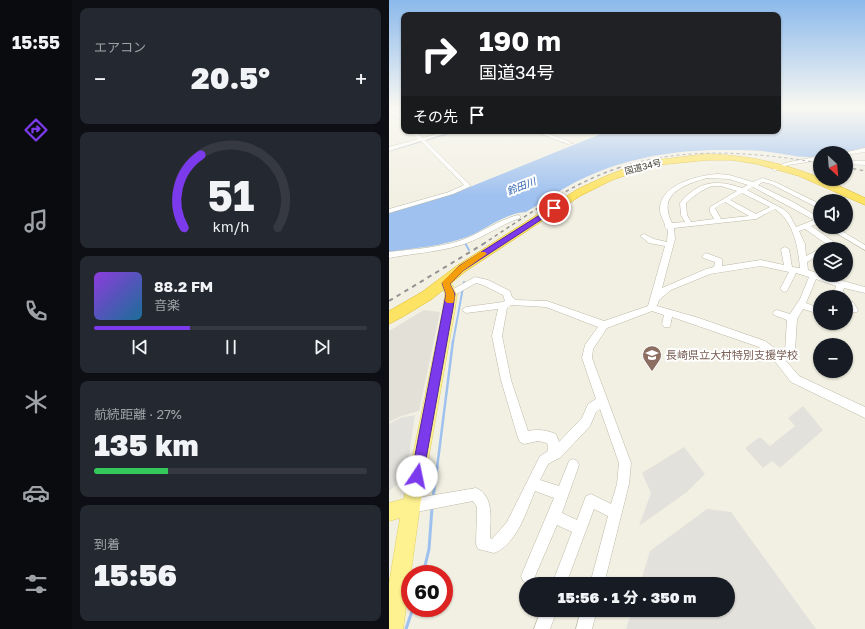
<!DOCTYPE html>
<html lang="ja">
<meta charset="utf-8">
<style>
:root{--surface:#171b24;--page:#242831;--text:#f1f3f6;--muted:#9ea1a6;--line:#363941;--accent:#7c3aed}
body{margin:0;font-family:"Golos Text","Noto Sans JP",sans-serif;background:var(--page);color:var(--text);height:100vh;display:flex;flex-direction:column;font-size:15px;white-space:nowrap}
*{box-sizing:border-box;margin:0}
p{font-size:13px;color:var(--muted)}
.icon{flex:none;width:22px;height:22px;fill:none;stroke:currentColor;stroke-width:2;stroke-linecap:round;stroke-linejoin:round}
.map{position:relative;flex:1;overflow:hidden}
.details{display:flex;flex-direction:column;gap:8px;padding:8px;background:#0d0f14;width:317px}
.details>*{flex:none}
.banner{position:absolute;left:12px;top:12px;width:380px;height:122px;border-radius:8px;box-shadow:0 1px 3px #0004;background:#202124;color:#fff;overflow:hidden}
.needle{width:26px;rotate:154deg}
.tools{position:absolute;left:424px;top:146px;display:grid;gap:8px}
.tools a{display:grid;place-items:center;width:40px;height:40px;border-radius:50%;background:var(--surface);box-shadow:0 1px 3px #0004;font-size:20px}
.speed{position:absolute;left:12px;top:565px;display:flex;gap:8px;font-size:20px;font-weight:700;text-align:center}
.speed>*{display:grid;place-content:center;width:52px;height:52px;border-radius:50%;background:var(--surface);box-shadow:0 1px 3px #0004;line-height:1}
.speed .limit{border:6px solid #d22;background:#fff;color:#111}
.pin{position:absolute;display:grid;place-items:center;width:34px;height:34px;color:#fff;margin:-17px;border:2px solid #fff;border-radius:50%;box-shadow:0 1px 4px #0007}
.me{position:absolute;width:44px;margin:-22px;rotate:11deg;stroke-linejoin:round;filter:drop-shadow(0 0 3px #0008)}
.turn{display:flex;align-items:center;gap:14px;height:84px;padding:0 12px;font-size:18px}
.turn .icon{width:52px;height:52px;stroke-width:2.5}
.turn b{display:block;font-size:28px;line-height:34px}
.then{display:flex;align-items:center;height:38px;padding:0 12px;background:#0003;gap:8px;font-size:15px}
.big{font-size:30px;font-weight:800;line-height:1.1}
.details .card{flex:1;display:flex;flex-direction:column;justify-content:center;gap:6px;min-width:0;padding:0 14px;border-radius:8px;background:var(--page)}
.details .dial{align-items:center;gap:0}
.dial svg{height:104px;overflow:visible;fill:none;stroke:var(--line);stroke-width:7;stroke-linecap:round;text-anchor:middle}
.dial text{fill:var(--text);stroke:none}
.song{display:flex;align-items:center;gap:12px}
.cover{width:48px;height:48px;border-radius:6px;background:linear-gradient(135deg,hsl(270 70% 55%),hsl(200 70% 35%))}
.played{height:4px;border-radius:2px;background:linear-gradient(90deg,var(--accent) 35%,var(--line) 35%)}
.keys{display:flex;justify-content:space-around;direction:ltr}
.heat{display:flex;justify-content:space-between;align-items:center;font-size:22px;direction:ltr}
.charge{height:6px;border-radius:3px;background:linear-gradient(90deg,#34c759 27%,var(--line) 0)}
.trip{position:absolute;left:130px;top:577px;width:216px;height:40px;border-radius:20px;background:var(--surface);box-shadow:0 1px 3px #0004;font-weight:800;line-height:40px;text-align:center}
main{display:flex;flex:1;min-height:0}
.dock{display:flex;flex-direction:column;width:72px;justify-content:space-around;align-items:center;background:#090b0e;color:var(--muted)}
.dock .icon{width:28px;height:28px}
.dock .on{color:var(--accent)}
.dock b{font-size:18px;color:var(--text)}
.map>svg:first-child{display:block}
.industrial{fill:#e3e0d8}
.parking{fill:#e2e1dc}
.water{fill:#9fc1ef}
.lines{fill:none;stroke-linecap:round;stroke-linejoin:round}
.stream-far4{stroke:#9fc1ef;stroke-width:1}
.stream-far3{stroke:#9fc1ef;stroke-width:1.5}
.stream-far2{stroke:#9fc1ef;stroke-width:2}
.stream-far1{stroke:#9fc1ef;stroke-width:2.5}
.stream{stroke:#9fc1ef;stroke-width:3}
.minor-casing{stroke:#bdb9a6;stroke-width:1}
.major-casing{stroke:#e2d161;stroke-width:1}
.highway-casing{stroke:#dcba33;stroke-width:1}
.minor{fill:#fff;fill-rule:evenodd}
.major{fill:#fdf190;fill-rule:evenodd}
.highway{fill:#fde363;fill-rule:evenodd}
.rail-far2{stroke:#939393;stroke-width:1;stroke-dasharray:3 3;stroke-linecap:butt}
.rail-far1{stroke:#939393;stroke-width:1.5;stroke-dasharray:3.5 3.5;stroke-linecap:butt}
.rail{stroke:#939393;stroke-width:2;stroke-dasharray:4.5 4.5;stroke-linecap:butt}
.route{fill:#7c3aed;stroke:#51269a}
.slow{fill:#f59e0b}
.labels{text-anchor:middle;stroke-width:4;stroke-linejoin:round;paint-order:stroke}
.far-street-label{font-size:9px;fill:#434034;stroke:#fff}
.far-water-label{font-size:10px;font-style:italic;fill:#2e62ae;stroke:#fff}
.education-label{font-size:11px;fill:#785e54;stroke:#fff;text-anchor:start}
</style>
<main>
<nav class="dock">
<b>15:55</b>
<svg class="icon on" aria-label="directions" viewBox="0 0 24 24"><path d="M12 3l9 9-9 9-9-9zM9 14v-3h6M13 9l2 2-2 2"/></svg>
<svg class="icon" aria-label="music" viewBox="0 0 24 24"><path d="M9 18V5l10-2v13"/><circle cx="6" cy="18" r="3"/><circle cx="16" cy="16" r="3"/></svg>
<svg class="icon" aria-label="phone" viewBox="0 0 24 24"><path d="M5 4h4l2 5-3 2q2 4 5 5l2-3 5 2v4C11 20 4 13 5 4z"/></svg>
<svg class="icon" aria-label="climate" viewBox="0 0 24 24"><path d="M12 3v18M4 7l16 10M4 17L20 7"/></svg>
<svg class="icon" aria-label="car" viewBox="0 0 24 24"><path d="M5 17H2v-5l4-1 3-4h7l3 4 3 1v5h-3M9 17h6M6 11h13"/><circle cx="7" cy="17" r="2"/><circle cx="17" cy="17" r="2"/></svg>
<svg class="icon" aria-label="filters" viewBox="0 0 24 24"><path d="M4 7h16M4 17h16"/><circle cx="9" cy="7" r="2"/><circle cx="15" cy="17" r="2"/></svg>
</nav>
<section class="details">
<div class="card"><p>エアコン</p>
<div class="heat"><a>−</a><b class="big">20.5°</b><a>+</a></div>
</div>
<div class="card dial"><svg viewBox="0 0 100 80">
<path d="M14 69A42 42 0 1 1 86 69"/>
<path d="M14 69A42 42 0 0 1 27 13" stroke="#7c3aed"/>
<text x="50" y="56" font-size="32" font-weight="700">51</text>
<text x="50" y="72" font-size="11">km/h</text>
</svg></div>
<div class="card">
<div class="song"><i class="cover"></i><div><b>88.2 FM</b><p>音楽</p></div></div>
<div class="played"></div>
<div class="keys"><svg class="icon" aria-label="previous" viewBox="0 0 24 24"><path d="M18 5L8 12l10 7zM5 5v14"/></svg><svg class="icon" aria-label="pause" viewBox="0 0 24 24"><path d="M8 5v14M16 5v14"/></svg><svg class="icon" aria-label="next" viewBox="0 0 24 24"><path d="M6 5l10 7-10 7zM19 5v14"/></svg></div>
</div>
<div class="card"><p>航続距離 · 27%</p><b class="big">135 km</b><div class="charge"></div></div>
<div class="card"><p>到着</p><b class="big">15:56</b></div>
</section>
<div class="map">
<svg width="476" height="629" viewBox="0 0 476 629">
<rect width="100%" height="100%" fill="#f2f0e3"/>
<path class="industrial" d="M35 310 51 312 30 411 12 416 0 422V331Z"/>
<path class="parking" d="M414 406 434 430 391 468 383 461 374 468 356 448 371 437 381 446 406 426 399 418Z
M26 415 20 455 12 481 0 491V424L11 418Z
M295 447 316 474 298 492 250 526 262 493 253 473Z
M318 509 342 512 427 629H237L243 610H339V584H251L261 551Z"/>
<path class="water" d="M389 108H476V149L449 153H431V156C410 159 400 154 380 152 367 150 353 150 340 150 291 149 239 157 195 178 175 187 156 201 137 212 116 213 98 229 78 237 54 246 26 248 0 252V212L71 191 219 131H389Z"/>
<g class="lines">
<path class="stream-far4" d="M0 151 69 131"/>
<path class="stream-far3" d="M76 242 77 244"/>
<path class="stream-far2" d="M76 243 80 250
M64 342 75 282"/>
<path class="stream-far1" d="M48 468 64 341"/>
<path class="stream" d="M44 498 48 467
M34 574 40 549 43 508
M17 629 24 608"/>
<g class="minor-casing">
<path id="minor" d="M0 108H2L15 119V123L0 110Z
M21 131H27L34 138 57 131H65L36 140 82 186 64 194 0 213V209L60 192 75 185 32 141 0 151V147L29 139Z
M144 131H152L184 143 179 144Z
M476 148V152L457 155V153H454Z
M431 156V160L399 165 386 171 383 169 396 163Z
M462 161H476V165L460 164V162Z
M329 174 340 175 364 182 373 178 386 182 431 204V209L382 184 374 182 369 185 404 202 431 218V223L422 226 445 242 447 246 443 249H433L439 245 416 229 410 231 416 244 417 256 431 249V255L418 262 419 270 443 278 476 287V293L455 288 452 297H444L447 286 427 279 417 303 427 307 428 309 424 312 414 309 408 319 406 351 403 358 397 361 410 376 476 407V418L402 382 381 355 370 347 283 317 281 327H275L273 324 275 315 263 311 218 328 204 349 203 358 242 463 240 484 215 584H201L219 516 205 509 177 584H163L183 532 168 525 144 581 139 583 134 581 132 576 165 498 146 491C137 512 128 544 105 553L89 549 87 544 88 507 84 501 22 513 17 511 15 506 17 501 22 499 87 488C106 496 101 521 101 538L103 539 118 522 151 456C158 452 161 451 158 443L149 441 135 444 131 442 129 438 112 380 103 336 109 309 77 313 73 310 77 307 114 302 116 301 114 295 94 285 87 283 62 297 59 296 58 294 59 292 86 277 99 280 121 291 123 297 127 300 158 301 215 321 259 306 276 246 260 243 251 236 255 234 265 239 278 242 279 230 275 226 276 225C274 219 270 213 271 207 273 184 310 175 329 174ZM318 178 340 179 359 185 353 188C327 179 309 181 291 203L292 215 296 222 283 223C268 194 294 185 318 178ZM323 186H332L348 191 321 207V212L325 219 302 222 298 215 297 203C305 196 312 190 323 186ZM364 187 425 220 407 227 400 214 394 209 358 190ZM353 193 381 207 367 214 341 200ZM336 202 360 216 332 219 326 208ZM386 209C405 222 409 247 411 268L403 267 400 249 396 247 392 249 395 265 372 260 333 266V259L317 253 313 256 314 258 326 262 325 267 317 269 273 288 286 239 285 228 367 219ZM372 266 400 272 391 289 395 292 398 291 407 273 420 277 411 299 401 314 388 310 385 311 384 313 385 315 398 320 396 351 392 354 387 349 376 341 310 318 268 306 270 300 282 290 321 274ZM122 305 157 307 209 327 196 345 193 358 207 399 199 404 193 418 170 442 167 434C157 430 149 429 139 431L122 380 113 336 118 308ZM211 409 230 463 228 484 222 504 202 494 197 496 188 520 173 513 190 465 188 461 184 459 180 461 170 486 151 480 159 464 172 457 201 426 207 412Z
M129 215 131 216V218C113 224 97 236 78 243 53 252 26 253 0 258V252C24 249 49 248 73 240 92 233 109 220 129 215Z
M437 227H446L476 245V250Z
M457 300 464 302 469 310 468 312H462L457 306Z
M439 323H449L447 330H441Z
M152 610H168L161 629H145Z
M192 610H208L203 629H187Z"/>
</g>
<g class="major-casing">
<path id="major" d="M57 279 61 280 68 294 66 309 31 506 14 629H0V584L11 518 0 521V503L15 499 54 309 56 294 51 283 53 280Z"/>
</g>
<g class="highway-casing">
<path id="highway" d="M318 154C380 156 422 172 476 198V205L410 176 368 164 343 160H318L268 165 223 180 191 196 77 271 43 299 15 316 0 324V311L33 292 69 265 189 189 217 176 240 167 268 160Z"/>
</g>
<use href="#minor" class="minor"/>
<use href="#major" class="major"/>
<use href="#highway" class="highway"/>
<path class="rail-far2" d="M457 167 460 168
M229 168C295 146 364 152 431 163"/>
<path class="rail-far1" d="M457 167 476 171
M94 244C139 215 182 183 232 167"/>
<path class="rail" d="M0 301 96 243"/>
</g>
<linearGradient id="sky" x2="0" y2="1"><stop stop-color="#8bb9eb"/><stop offset="0.55" stop-color="#f9f8f2"/><stop offset="1" stop-color="#f9f8f2" stop-opacity="0"/></linearGradient>
<rect width="476" height="196" fill="url(#sky)"/>
<path class="route" d="M165 206 168 208 167 210 75 270 61 284 66 294 64 308 34 476 33 480 28 482 24 480 22 476 57 294 53 283 70 266Z"/>
<path class="slow" d="M91 252H96L98 254 75 270 61 284C64 290 68 296 64 303H58L56 301 57 294 53 283 54 281 70 266Z"/>
<defs>
<g id="school-pin" transform="scale(1)"><path d="M0 17L-7.5 6A9.5 9.5 0 1 1 7.5 6Z" fill="#8d6e63" stroke="#fff"/><path d="M0-5L7-2L0 1L-7-2ZM-4 1L0 2.5L4 1V4Q0 6-4 4Z" fill="#fff"/></g>
</defs>
<g fill-rule="evenodd">
<use href="#school-pin" x="263" y="355"/>
</g>
<g class="labels">
<g class="far-street-label">
<text transform="translate(254 167) rotate(-14)" y="3">国道34号</text>
</g>
<g class="far-water-label">
<text transform="translate(132 186) rotate(-22)" y="4">鈴田川</text>
</g>
<g class="education-label">
<text x="277" y="359">長崎県立大村特別支援学校</text>
</g>
</g>
</svg>
<div class="tools">
<a><svg class="needle" viewBox="-14 -14 28 28"><path d="M0-13l5 13h-10z" fill="#e53935"/><path d="M0 13l5-13h-10z" fill="#9ea1a6"/></svg></a>
<a><svg class="icon" aria-label="sound" viewBox="0 0 24 24"><path d="M4 9h4l5-4v14l-5-4H4zM17 9q2 3 0 6"/></svg></a>
<a><svg class="icon" aria-label="layers" viewBox="0 0 24 24"><path d="M12 4l9 5-9 5-9-5zM3 14l9 5 9-5"/></svg></a>
<a>+</a>
<a>−</a>
</div>
<div class="speed"><div class="limit">60</div></div>
<div class="pin" style="left:165px;top:208px;background:#d93025"><svg class="icon" aria-label="arrive" viewBox="0 0 24 24"><path d="M6 21V4h12l-3 4 3 4H6"/></svg></div>
<svg class="me" style="left:28px;top:476px" viewBox="-20 -20 40 40"><circle r="19" fill="#fff"/><path d="M0-13L10 11 0 6-10 11z" fill="#7c3aed"/></svg>
<div class="trip">15:56 · 1 分 · 350 m</div>
<div class="banner">
<div class="turn"><svg class="icon" aria-label="right" viewBox="0 0 24 24"><path d="M7 20v-9h11M14 6l5 5-5 5"/></svg><div><b>190 m</b>国道34号</div></div>
<div class="then">その先<svg class="icon" aria-label="arrive" viewBox="0 0 24 24"><path d="M6 21V4h12l-3 4 3 4H6"/></svg></div>
</div>
</div>
</main>
